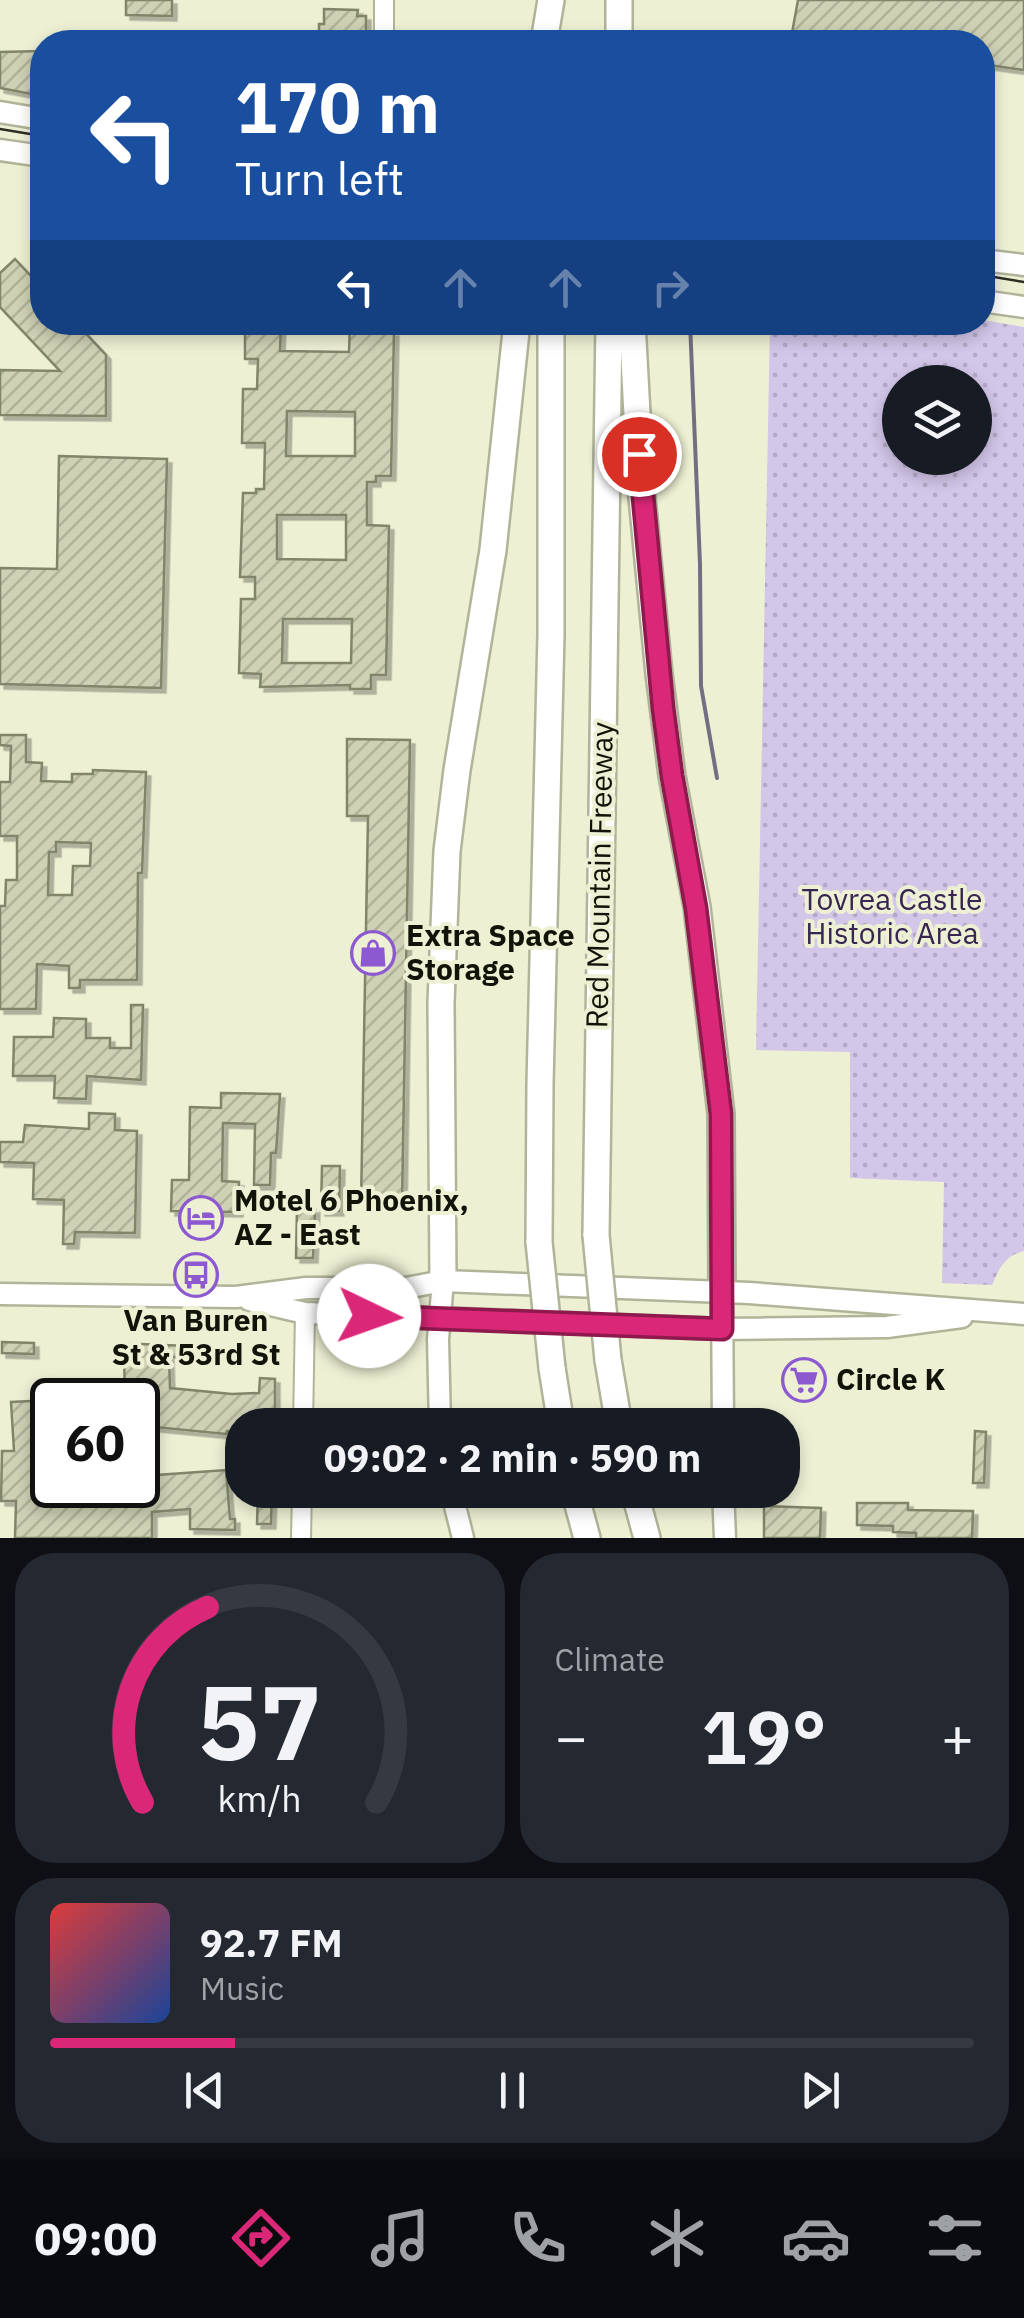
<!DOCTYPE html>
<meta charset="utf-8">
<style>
:root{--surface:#171b24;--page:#242831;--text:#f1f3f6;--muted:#9ea1a6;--line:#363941;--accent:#db2777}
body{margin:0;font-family:"IBM Plex Sans",sans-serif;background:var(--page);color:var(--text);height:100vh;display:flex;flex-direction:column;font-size:38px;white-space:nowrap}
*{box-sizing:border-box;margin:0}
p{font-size:32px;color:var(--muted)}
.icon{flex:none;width:55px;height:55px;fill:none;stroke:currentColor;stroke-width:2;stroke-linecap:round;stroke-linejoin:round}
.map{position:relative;height:1538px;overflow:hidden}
.panel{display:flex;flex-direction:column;gap:15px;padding:15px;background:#0d0f14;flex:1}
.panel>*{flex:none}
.top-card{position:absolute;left:30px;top:30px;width:965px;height:305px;border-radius:40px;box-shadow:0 5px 15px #0003;background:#1a4fa0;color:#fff;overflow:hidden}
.fabs{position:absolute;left:882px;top:365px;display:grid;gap:20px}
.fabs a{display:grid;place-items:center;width:110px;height:110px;border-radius:50%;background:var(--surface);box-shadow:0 5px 15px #0003;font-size:50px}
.speed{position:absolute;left:30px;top:1378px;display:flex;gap:20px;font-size:50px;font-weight:700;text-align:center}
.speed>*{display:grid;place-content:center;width:130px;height:130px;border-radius:50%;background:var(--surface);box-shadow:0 5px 15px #0003;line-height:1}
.speed .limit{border:5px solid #111;border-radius:15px;background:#fff;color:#111}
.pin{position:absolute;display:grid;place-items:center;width:85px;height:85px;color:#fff;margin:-42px;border:5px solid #fff;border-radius:50%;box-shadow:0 2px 10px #0007}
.me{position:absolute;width:110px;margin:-55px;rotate:93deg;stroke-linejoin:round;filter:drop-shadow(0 0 8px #0008)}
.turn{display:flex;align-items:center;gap:35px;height:210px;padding:0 40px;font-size:45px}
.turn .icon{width:130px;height:130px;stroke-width:2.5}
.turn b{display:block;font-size:70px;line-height:85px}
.lanes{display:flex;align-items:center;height:95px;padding:0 40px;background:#0003;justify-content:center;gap:50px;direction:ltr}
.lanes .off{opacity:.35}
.big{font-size:75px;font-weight:700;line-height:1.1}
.panel .widget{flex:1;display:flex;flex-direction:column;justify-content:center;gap:15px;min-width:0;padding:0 35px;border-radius:40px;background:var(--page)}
.panel .dial{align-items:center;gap:0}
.dial svg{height:260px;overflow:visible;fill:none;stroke:var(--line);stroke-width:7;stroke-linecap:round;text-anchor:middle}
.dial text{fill:var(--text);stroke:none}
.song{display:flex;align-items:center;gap:30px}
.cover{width:120px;height:120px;border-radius:15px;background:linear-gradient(135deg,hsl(0 70% 55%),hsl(220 70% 35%))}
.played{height:10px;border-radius:5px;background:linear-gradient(90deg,var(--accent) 20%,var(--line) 20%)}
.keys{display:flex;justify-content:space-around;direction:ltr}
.heat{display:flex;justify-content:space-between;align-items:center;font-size:55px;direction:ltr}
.panel .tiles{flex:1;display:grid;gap:15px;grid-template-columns:1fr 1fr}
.widget:last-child{grid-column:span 2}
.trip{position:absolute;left:225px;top:1408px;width:575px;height:100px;border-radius:40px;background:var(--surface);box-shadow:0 5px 15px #0003;font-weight:700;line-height:100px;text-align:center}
.menu{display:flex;height:160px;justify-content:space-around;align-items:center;background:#090b0e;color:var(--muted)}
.menu .icon{width:70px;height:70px}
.menu .on{color:var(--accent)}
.menu b{font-size:45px;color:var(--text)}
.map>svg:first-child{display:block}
.grass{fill:url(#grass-dots);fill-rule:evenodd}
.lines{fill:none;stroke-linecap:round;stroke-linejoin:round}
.stream{stroke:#756e83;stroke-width:4}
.building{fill:url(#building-hatch);stroke:#81856a;stroke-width:2.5;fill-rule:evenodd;filter:url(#shadow)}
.minor-casing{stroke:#b1b498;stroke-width:22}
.major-casing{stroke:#b1b498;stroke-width:25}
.highway-casing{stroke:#b1b498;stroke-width:30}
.minor{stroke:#fff;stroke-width:18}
.major{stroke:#fff;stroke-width:20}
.highway{stroke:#fff;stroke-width:25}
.tram{stroke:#2c2e21;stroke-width:2.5}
.highway-bridge-casing{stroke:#b1b498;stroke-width:30;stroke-linecap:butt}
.highway-bridge{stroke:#fff;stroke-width:25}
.route-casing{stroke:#8e194d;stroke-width:25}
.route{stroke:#db2777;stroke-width:18}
.labels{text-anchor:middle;stroke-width:8;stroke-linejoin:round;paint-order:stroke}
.street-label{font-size:30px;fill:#121309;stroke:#edf0d3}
.park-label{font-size:30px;fill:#372552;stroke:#edf0d3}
.poi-label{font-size:30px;font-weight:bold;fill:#121309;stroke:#edf0d3;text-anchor:start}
</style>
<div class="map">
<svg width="1024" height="1538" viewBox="0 0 1024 1538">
<defs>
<pattern id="grass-dots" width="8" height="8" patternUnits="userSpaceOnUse" patternTransform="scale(2.5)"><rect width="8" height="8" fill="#d2c6e9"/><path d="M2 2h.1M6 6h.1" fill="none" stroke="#b3a9c6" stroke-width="1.8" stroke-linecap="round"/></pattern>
<pattern id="building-hatch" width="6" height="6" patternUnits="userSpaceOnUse" patternTransform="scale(2.5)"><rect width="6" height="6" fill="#ced1b4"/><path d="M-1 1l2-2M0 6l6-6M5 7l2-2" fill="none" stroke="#b0b399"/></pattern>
<filter id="shadow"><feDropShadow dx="4.5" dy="4.5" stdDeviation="0" flood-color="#0004"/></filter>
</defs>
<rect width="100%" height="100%" fill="#edf0d3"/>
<path class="grass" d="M983 320 1024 327V1251C1006 1255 999 1268 992 1285L942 1283 944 1182 850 1178V1052L756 1050 770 323ZM900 382H975V458H900Z"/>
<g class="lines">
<path class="stream" d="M690 322 700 564 701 686 717 778"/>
</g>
<path class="building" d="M126 0H172V16L126 15Z
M798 0H1024V70L982 64V42H849L792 33Z
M324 9 358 10 357 16H366V42H319V24H324Z
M42 51V96L0 88V52Z
M15 259 42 288V322H75L106 355V416L0 415V370L60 371 0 307V273Z
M245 322H281L280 351 349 352 350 322H370V332H394L391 476H376V482H367V525L389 526 386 675H371V689H350V685L260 687 261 674 239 673 241 599H255V577H240L243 493H256V489H264L265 443H242L243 389H257L258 359H245ZM287 411 355 412V456H286ZM277 515H346V560L277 559ZM283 619H352L351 663H282Z
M59 456 167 459 161 688 0 684V568L57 569Z
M0 735H26V762L42 763 41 781 72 782V774H93V770L146 772 142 873H138L137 980H80V988H69V966L37 964 36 1009H0V906H5L6 880H17V836H0V782H10L11 746 0 745ZM56 842 91 843 90 866H73L72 895H48L49 852H56Z
M347 739 410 740 402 1204H361L368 816H347Z
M131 1005H143L141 1080 87 1076 86 1099 54 1098 55 1076H13L14 1037H53L54 1018 86 1019V1038H110V1048H131Z
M221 1093 280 1094 276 1153H271L270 1185H254L255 1124 223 1123 222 1181 239 1182 238 1212 171 1211 172 1180H189L190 1107 221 1108Z
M89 1113 115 1114V1130L137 1131 135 1233 75 1232 74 1244H63L64 1200 33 1199 34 1163 0 1162V1142H23L25 1125 89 1129Z
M322 1166H340L339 1211H321Z
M297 1208 315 1209 313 1258H296Z
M2 1342 34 1343V1354L2 1353Z
M117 1343 187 1346 186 1357H169L170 1388 232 1394 259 1393 260 1378 275 1379V1425H242V1431H227L226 1434 144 1426 147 1400H125L124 1355H117Z
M52 1400V1485H64V1504L146 1506 143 1476 226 1470 230 1519H235V1530L190 1529V1509L152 1512V1538H15L16 1501H1L2 1451H14L11 1402Z
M975 1431 986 1432 984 1483H973Z
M258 1490H272L271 1524H257Z
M857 1503H908V1510L973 1511 972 1538H916V1533L893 1532V1526L857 1525Z
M764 1506 821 1508 820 1538H764Z"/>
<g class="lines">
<g class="minor-casing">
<path id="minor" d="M384 42V0
M303 1425 305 1313
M301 1538 302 1490"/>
</g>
<g class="major-casing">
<path id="major" d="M0 112 42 119
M0 150 42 156
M982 260 1024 265
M982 301 1024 307
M722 1291 723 1425
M0 1294 236 1297 306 1288H406L443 1281 749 1293 1024 1314
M249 1300 305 1313 722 1329 887 1327 962 1317
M440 1425 438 1339 443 1281
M451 1490 463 1538
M723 1490 725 1538"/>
</g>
<g class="highway-casing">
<path id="highway" d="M544 42 551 0
M619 42V0
M632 322 641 487 659 674 672 776 697 907 721 1114 722 1291
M596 1235 609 322
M539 1242 540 1084 551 634V322
M443 1281 441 1003 447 851 457 770 493 550 517 322
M608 1360 619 1425
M552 1368 561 1425
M574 1490 587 1538
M634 1490 647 1538"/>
</g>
<use href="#minor" class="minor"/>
<use href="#major" class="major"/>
<use href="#highway" class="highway"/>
<path class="tram" d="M0 129 42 136
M982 275 1024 282"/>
<g class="highway-bridge-casing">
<path id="highway-bridge" d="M596 1235 608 1360
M539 1242 552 1368"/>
</g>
<use href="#highway-bridge" class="highway-bridge"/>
</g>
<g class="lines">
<g class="route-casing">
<path id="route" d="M369 1316 722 1329 721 1114 696 908 672 776 663 708 639 454"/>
</g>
<use href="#route" class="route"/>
</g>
<defs>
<g id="shop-ring" transform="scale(2.25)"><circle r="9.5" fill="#edf0d3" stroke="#8c59d1" stroke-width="1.5"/><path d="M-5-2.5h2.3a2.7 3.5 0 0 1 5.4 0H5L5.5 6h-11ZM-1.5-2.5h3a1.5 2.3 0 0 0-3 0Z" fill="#8c59d1"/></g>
<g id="hotel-ring" transform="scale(2.25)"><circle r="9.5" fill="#edf0d3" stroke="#8c59d1" stroke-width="1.5"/><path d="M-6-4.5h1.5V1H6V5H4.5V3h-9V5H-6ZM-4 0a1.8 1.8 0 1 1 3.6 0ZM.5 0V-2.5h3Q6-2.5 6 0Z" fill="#8c59d1"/></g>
<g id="bus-ring" transform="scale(2.25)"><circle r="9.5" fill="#edf0d3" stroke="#8c59d1" stroke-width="1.5"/><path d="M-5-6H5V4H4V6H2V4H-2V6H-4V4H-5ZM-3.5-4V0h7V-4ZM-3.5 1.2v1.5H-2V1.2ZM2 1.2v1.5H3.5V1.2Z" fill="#8c59d1"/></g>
<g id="supermarket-ring" transform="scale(2.25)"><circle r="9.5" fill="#edf0d3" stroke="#8c59d1" stroke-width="1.5"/><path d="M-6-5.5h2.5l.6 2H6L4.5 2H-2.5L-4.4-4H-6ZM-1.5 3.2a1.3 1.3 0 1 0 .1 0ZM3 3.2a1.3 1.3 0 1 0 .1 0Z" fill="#8c59d1"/></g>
</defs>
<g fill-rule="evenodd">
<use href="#shop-ring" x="373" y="953"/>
<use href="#hotel-ring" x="201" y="1218"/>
<use href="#bus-ring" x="196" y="1275"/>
<use href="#supermarket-ring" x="804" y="1380"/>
</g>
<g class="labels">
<g class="street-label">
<text transform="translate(600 875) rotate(-89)" y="10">Red Mountain Freeway</text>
</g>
<g class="park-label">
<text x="892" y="910">Tovrea Castle<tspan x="892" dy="34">Historic Area</tspan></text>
</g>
<g class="poi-label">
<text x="406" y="946">Extra Space<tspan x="406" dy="34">Storage</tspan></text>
<text x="234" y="1211">Motel 6 Phoenix,<tspan x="234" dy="34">AZ - East</tspan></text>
<text x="196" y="1331" text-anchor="middle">Van Buren<tspan x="196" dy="34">St &amp; 53rd St</tspan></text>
<text x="836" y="1390">Circle K</text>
</g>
</g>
</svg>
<div class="fabs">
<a><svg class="icon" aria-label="layers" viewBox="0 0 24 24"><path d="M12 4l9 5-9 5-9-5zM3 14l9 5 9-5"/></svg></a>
</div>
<div class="speed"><div class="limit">60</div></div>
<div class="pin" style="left:639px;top:454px;background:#d93025"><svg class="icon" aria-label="arrive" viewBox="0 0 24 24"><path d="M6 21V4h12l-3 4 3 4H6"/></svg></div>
<svg class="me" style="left:369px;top:1316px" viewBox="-20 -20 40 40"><circle r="19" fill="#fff"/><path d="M0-13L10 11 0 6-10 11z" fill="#db2777"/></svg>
<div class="trip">09:02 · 2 min · 590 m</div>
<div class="top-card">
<div class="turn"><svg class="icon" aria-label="left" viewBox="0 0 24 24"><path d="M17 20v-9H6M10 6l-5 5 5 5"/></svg><div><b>170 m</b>Turn left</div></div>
<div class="lanes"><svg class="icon" aria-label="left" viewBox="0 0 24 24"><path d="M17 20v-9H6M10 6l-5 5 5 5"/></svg><svg class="icon off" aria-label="ahead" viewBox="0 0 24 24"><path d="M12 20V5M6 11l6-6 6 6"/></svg><svg class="icon off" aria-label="ahead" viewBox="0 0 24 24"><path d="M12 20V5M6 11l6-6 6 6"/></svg><svg class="icon off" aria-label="right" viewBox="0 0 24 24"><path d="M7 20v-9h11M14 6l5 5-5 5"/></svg></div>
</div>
</div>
<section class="panel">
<div class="tiles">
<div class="widget dial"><svg viewBox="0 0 100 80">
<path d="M14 69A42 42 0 1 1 86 69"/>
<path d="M14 69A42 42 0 0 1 34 9" stroke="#db2777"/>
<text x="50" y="56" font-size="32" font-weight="700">57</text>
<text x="50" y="72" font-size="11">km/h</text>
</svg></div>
<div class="widget"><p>Climate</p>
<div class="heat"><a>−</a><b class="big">19°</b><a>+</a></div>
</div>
<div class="widget">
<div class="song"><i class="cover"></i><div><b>92.7 FM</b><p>Music</p></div></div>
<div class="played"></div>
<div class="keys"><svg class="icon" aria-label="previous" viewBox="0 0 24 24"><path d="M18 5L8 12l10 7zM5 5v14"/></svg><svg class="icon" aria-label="pause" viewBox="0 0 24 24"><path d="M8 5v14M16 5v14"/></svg><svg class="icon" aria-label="next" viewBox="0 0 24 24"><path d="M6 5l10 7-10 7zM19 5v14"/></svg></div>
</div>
</div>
</section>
<nav class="menu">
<b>09:00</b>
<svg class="icon on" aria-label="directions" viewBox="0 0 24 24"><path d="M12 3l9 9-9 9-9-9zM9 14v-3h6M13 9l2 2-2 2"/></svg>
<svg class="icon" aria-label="music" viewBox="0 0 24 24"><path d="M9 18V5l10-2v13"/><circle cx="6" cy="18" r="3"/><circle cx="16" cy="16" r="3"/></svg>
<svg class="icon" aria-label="phone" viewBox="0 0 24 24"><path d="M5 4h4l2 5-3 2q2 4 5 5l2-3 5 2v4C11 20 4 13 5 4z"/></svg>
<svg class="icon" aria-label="climate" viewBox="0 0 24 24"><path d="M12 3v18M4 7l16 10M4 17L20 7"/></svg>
<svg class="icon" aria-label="car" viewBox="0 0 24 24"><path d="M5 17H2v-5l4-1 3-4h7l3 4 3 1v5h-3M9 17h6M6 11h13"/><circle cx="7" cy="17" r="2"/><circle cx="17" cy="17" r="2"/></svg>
<svg class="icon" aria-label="filters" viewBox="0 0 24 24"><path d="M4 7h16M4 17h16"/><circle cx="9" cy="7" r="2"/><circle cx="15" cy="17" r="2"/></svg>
</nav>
